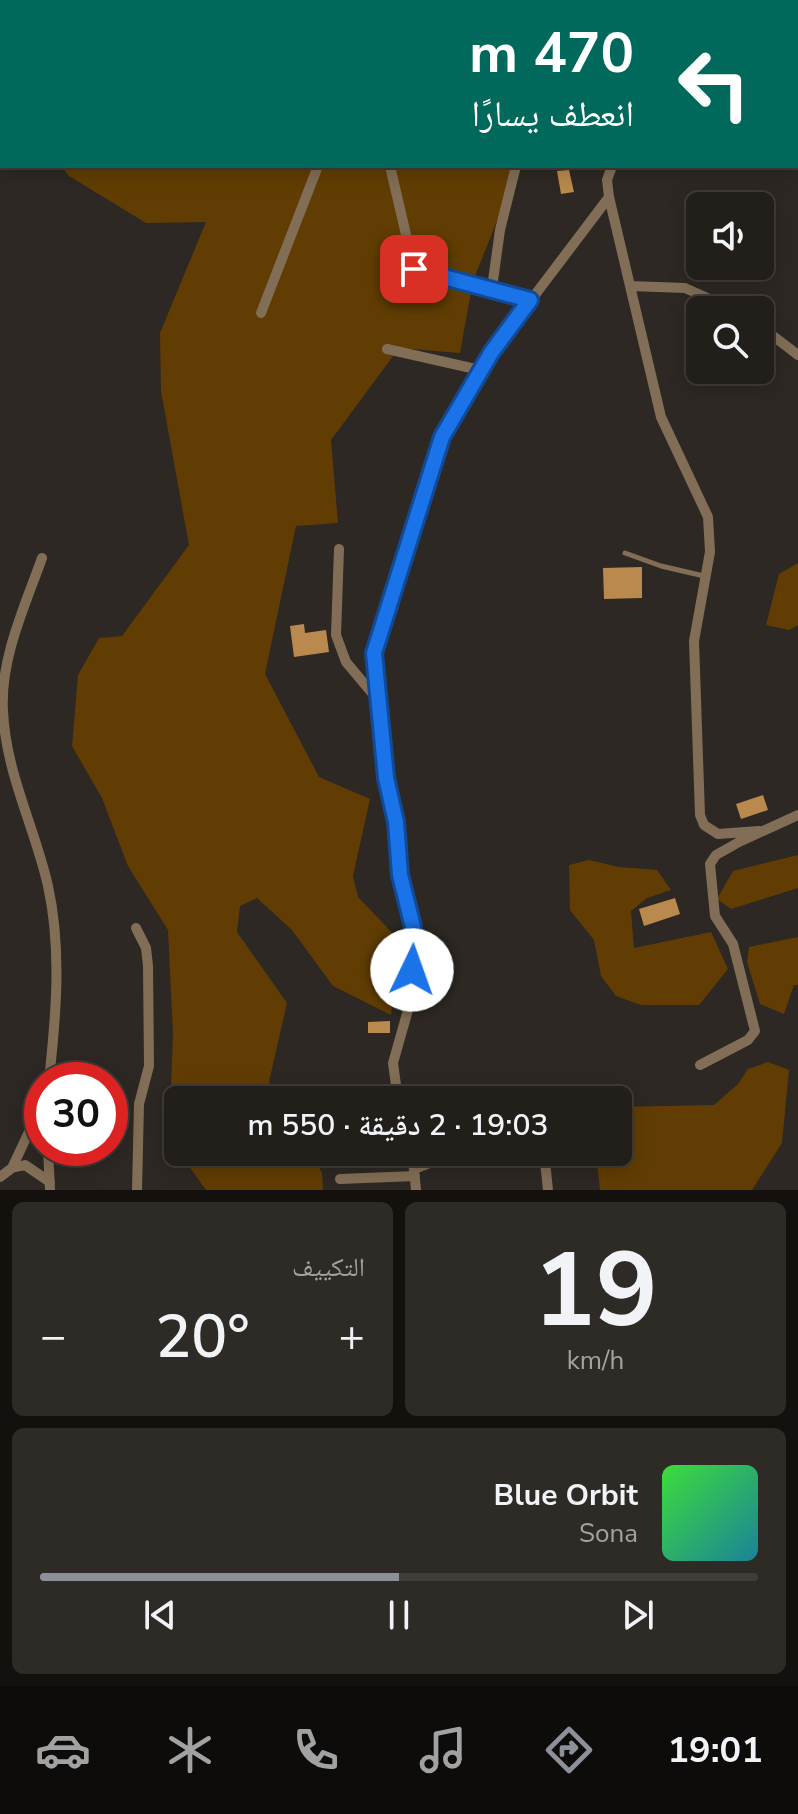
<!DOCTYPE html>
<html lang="ar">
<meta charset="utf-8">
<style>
:root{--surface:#221e1a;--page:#2e2b27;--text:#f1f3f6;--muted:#a2a2a2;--line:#3f3c39;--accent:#8c9099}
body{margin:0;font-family:"Nunito Sans","Noto Naskh Arabic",sans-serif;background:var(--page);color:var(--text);direction:rtl;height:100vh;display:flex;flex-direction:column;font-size:30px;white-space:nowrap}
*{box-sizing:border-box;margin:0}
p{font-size:26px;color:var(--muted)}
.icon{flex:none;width:44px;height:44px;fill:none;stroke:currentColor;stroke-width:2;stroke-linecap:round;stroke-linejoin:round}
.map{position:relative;height:1190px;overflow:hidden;direction:ltr}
.side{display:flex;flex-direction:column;gap:12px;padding:12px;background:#13100e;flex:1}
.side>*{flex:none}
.banner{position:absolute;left:0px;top:0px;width:798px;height:168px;box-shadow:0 4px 20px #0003,0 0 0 2px var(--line);direction:rtl;background:#00695c;color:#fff;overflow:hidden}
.tools{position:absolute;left:686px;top:192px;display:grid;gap:16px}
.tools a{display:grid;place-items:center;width:88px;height:88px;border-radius:12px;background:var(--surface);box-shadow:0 4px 20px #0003,0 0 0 2px var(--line);font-size:40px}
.speed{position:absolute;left:24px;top:1062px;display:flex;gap:16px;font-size:40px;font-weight:700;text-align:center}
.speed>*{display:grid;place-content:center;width:104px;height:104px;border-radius:50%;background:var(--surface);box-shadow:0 4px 20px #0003,0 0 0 2px var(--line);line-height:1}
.speed .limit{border:12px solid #d22;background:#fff;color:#111}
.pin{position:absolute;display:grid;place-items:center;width:68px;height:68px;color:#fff;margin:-34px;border-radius:16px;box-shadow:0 4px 12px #0006}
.me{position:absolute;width:88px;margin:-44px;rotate:3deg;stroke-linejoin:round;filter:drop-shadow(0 0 6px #0008)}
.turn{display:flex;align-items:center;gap:28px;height:168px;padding:0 32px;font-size:36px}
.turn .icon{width:104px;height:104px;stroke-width:2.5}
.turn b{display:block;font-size:56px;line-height:68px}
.big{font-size:60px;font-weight:600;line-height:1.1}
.side .card{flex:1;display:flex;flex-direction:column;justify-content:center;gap:12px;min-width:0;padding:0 28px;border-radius:12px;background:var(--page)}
.side .dial{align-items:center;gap:0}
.dial b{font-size:104px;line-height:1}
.song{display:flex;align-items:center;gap:24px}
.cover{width:96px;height:96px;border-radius:12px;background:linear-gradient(135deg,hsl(120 70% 55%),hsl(190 70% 35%))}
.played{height:8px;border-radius:4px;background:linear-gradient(90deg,var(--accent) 50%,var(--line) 50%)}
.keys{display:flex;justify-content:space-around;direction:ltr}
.heat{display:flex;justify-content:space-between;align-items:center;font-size:44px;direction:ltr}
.side .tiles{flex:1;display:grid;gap:12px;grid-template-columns:1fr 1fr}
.card:last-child{grid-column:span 2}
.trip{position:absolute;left:164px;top:1086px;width:468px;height:80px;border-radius:12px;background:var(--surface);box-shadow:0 4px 20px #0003,0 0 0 2px var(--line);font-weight:600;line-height:80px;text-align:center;direction:rtl}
.tab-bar{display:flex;height:128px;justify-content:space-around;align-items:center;background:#0e0c0a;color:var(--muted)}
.tab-bar .icon{width:56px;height:56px}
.tab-bar .selected{color:var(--accent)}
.tab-bar b{font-size:36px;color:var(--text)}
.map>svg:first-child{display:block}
.green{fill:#613d03}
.building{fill:#b9894d}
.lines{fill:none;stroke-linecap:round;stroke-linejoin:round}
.service{stroke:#826e56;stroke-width:5}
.minor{stroke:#826e56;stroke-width:10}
.route-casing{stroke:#114b97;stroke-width:20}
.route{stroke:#1a73e8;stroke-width:14}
</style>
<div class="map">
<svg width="798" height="1190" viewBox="0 0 798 1190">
<rect width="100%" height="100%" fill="#2d2823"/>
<path class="green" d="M0 0H522L2 2V90Z
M61 166H519L473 281 460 353 399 348 331 440 338 523 296 526 265 674 319 777 370 799 353 876 358 897 401 942 391 1015 333 986 292 930 257 898 240 906 237 932 287 1003 269 1082 280 1100H178V1150L169 1138 173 1034 168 930 128 866 102 798 72 746 78 675 99 638 122 636 189 545 161 391 160 333 206 222 146 223 69 176Z
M798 563V625L789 630 766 625 779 574Z
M798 855V888L731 909 717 899 733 871Z
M589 860 619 867 657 870 671 890 647 898 631 911 634 948 711 932 728 969 699 1005H641L616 996 601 976 594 940 570 910 569 865Z
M798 937V985H794L784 1014 760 1004 747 962 749 947Z
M768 1062 789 1070 782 1143 752 1190H600L596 1152H618V1107L714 1105 738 1084 748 1069Z
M179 1152H310L322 1173 323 1190H206Z"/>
<path class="building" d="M569 170 574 192 561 194 557 171Z
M702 266H727L728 275 704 278Z
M642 567V598L604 599 603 568Z
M304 624 305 633 326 630 329 652 294 657 290 626Z
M763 795 768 810 741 819 736 804Z
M675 898 680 914 644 926 639 909Z
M390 1021V1033H368V1022Z"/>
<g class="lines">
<path class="service" d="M625 553 661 566 704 576"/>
<path class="minor" d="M655 2V0
M390 166 414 269 492 288
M516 166 500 230 492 288 530 300
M612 166 607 180 609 197 661 417 708 517 710 552 694 641 700 815 704 825 718 834 759 831
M630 286 685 288 734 310
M261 313 318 166
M760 326 798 355
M387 349 480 370
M339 549 336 635 346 662 378 700
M42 558C25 606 0 659 3 710 5 771 35 828 48 886 62 950 56 1016 49 1080
M136 928 146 948 148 966 149 1066 139 1104 137 1190
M700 1065 748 1040 755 1031 733 944 715 916 710 864 716 855 739 842 798 815
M398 1100 393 1063 408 1010 413 927 400 875 396 822 386 778 383 720 374 669 377 637 442 437 491 353 609 197
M48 1148 50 1190
M410 1152 414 1169
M544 1152 548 1190
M12 1168 25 1165 50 1182
M0 1177 12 1168 42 1104
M340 1179 415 1176
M416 1190 414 1169 458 1152"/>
</g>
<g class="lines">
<g class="route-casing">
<path id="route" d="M412 970 413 927 400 875 396 822 386 778 374 653 442 437 491 353 530 300 414 269"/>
</g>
<use href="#route" class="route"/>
</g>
</svg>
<div class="tools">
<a><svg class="icon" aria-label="sound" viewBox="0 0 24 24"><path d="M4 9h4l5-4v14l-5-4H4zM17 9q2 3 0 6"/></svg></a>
<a><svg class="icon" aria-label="search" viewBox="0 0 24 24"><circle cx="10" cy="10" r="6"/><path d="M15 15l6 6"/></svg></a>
</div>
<div class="speed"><div class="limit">30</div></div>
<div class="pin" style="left:414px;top:269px;background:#d93025"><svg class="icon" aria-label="arrive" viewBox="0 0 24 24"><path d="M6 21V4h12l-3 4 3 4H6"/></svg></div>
<svg class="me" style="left:412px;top:970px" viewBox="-20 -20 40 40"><circle r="19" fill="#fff"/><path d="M0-13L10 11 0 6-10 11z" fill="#1a73e8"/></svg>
<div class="trip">19:03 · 2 دقيقة · 550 m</div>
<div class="banner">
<div class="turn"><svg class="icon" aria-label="left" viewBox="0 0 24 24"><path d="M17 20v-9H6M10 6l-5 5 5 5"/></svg><div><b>470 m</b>انعطف يسارًا</div></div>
</div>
</div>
<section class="side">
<div class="tiles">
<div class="card dial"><b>19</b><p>km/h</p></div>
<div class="card"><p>التكييف</p>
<div class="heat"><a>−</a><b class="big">20°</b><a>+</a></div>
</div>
<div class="card">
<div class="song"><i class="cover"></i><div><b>Blue Orbit</b><p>Sona</p></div></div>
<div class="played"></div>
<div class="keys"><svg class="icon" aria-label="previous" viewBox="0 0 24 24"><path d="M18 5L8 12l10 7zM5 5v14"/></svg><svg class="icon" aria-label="pause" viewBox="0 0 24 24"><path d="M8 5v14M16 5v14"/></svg><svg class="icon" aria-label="next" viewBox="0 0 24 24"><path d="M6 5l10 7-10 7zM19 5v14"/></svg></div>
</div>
</div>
</section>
<nav class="tab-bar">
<b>19:01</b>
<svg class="icon selected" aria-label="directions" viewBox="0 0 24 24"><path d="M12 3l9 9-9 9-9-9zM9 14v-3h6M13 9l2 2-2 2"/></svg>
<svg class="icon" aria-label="music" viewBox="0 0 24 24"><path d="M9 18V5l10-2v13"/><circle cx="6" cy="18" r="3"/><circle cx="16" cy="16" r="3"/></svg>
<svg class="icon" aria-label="phone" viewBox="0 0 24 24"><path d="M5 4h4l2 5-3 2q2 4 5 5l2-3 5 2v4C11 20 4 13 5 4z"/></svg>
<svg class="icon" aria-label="climate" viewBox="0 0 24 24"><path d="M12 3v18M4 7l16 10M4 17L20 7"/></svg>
<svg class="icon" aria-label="car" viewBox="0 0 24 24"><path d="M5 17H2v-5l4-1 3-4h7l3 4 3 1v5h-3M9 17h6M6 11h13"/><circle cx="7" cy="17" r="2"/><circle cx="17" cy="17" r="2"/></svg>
</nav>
